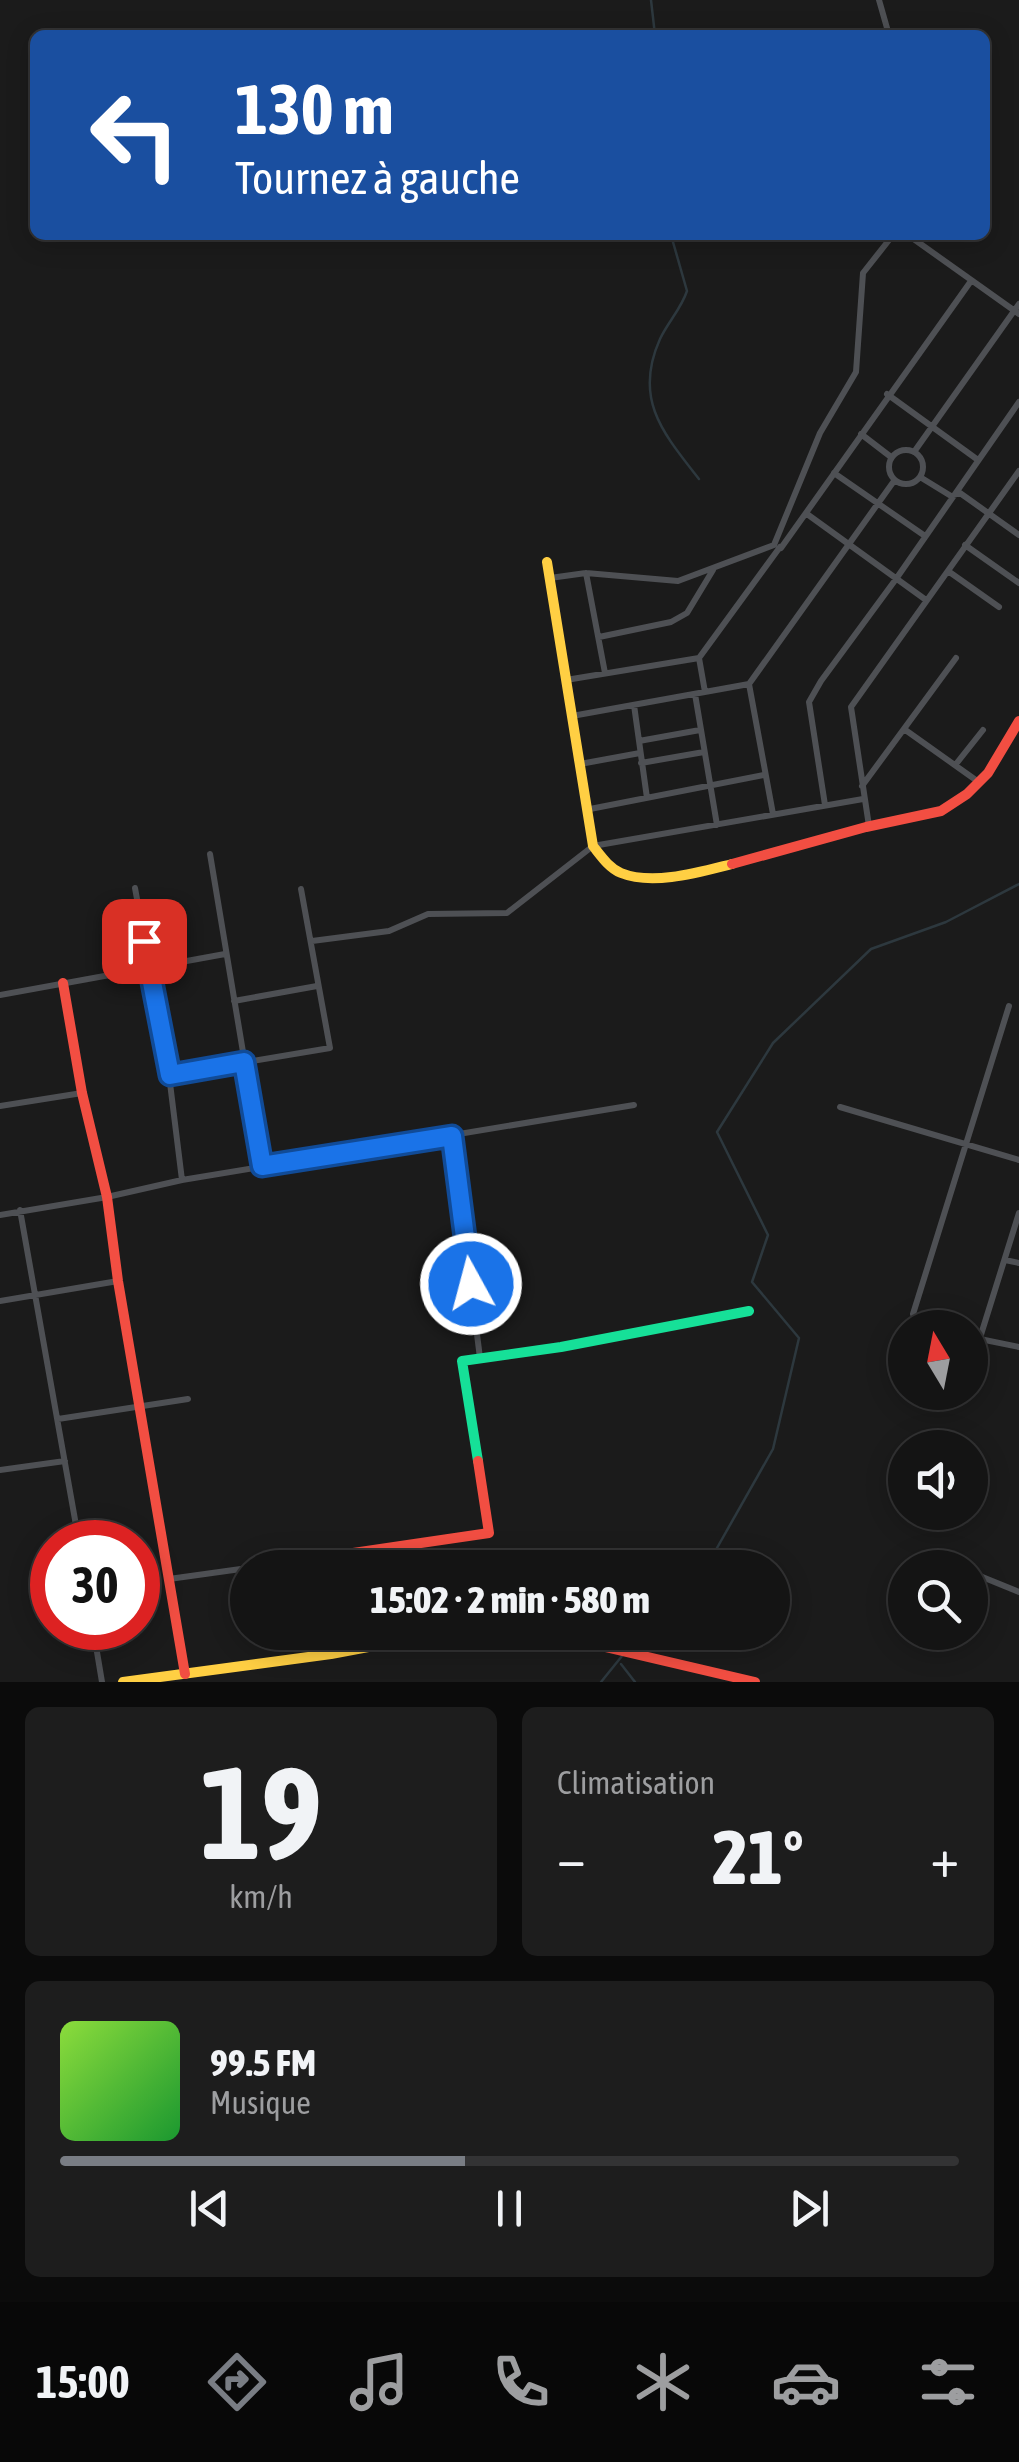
<!DOCTYPE html>
<html lang="fr">
<meta charset="utf-8">
<style>
:root{--surface:#141414;--page:#1d1d1d;--text:#f1f3f6;--muted:#9d9ea0;--line:#333334;--accent:#797d84}
body{margin:0;font-family:"Asap Condensed",sans-serif;background:var(--page);color:var(--text);height:100vh;display:flex;flex-direction:column;font-size:38px;white-space:nowrap}
*{box-sizing:border-box;margin:0}
p{font-size:32px;color:var(--muted)}
.icon{flex:none;width:55px;height:55px;fill:none;stroke:currentColor;stroke-width:2;stroke-linecap:round;stroke-linejoin:round}
.map{position:relative;height:1682px;overflow:hidden}
.sheet{display:flex;flex-direction:column;gap:25px;padding:25px;background:#0b0b0b;flex:1}
.sheet>*{flex:none}
.top-card{position:absolute;left:30px;top:30px;width:960px;height:210px;border-radius:15px;box-shadow:0 5px 25px #0003,0 0 0 2px var(--line);background:#1a4fa0;color:#fff;overflow:hidden}
.needle{width:65px;rotate:350deg}
.fabs{position:absolute;left:888px;top:1310px;display:grid;gap:20px}
.fabs a{display:grid;place-items:center;width:100px;height:100px;border-radius:50%;background:var(--surface);box-shadow:0 5px 25px #0003,0 0 0 2px var(--line);font-size:50px}
.speed{position:absolute;left:30px;top:1520px;display:flex;gap:20px;font-size:50px;font-weight:700;text-align:center}
.speed>*{display:grid;place-content:center;width:130px;height:130px;border-radius:50%;background:var(--surface);box-shadow:0 5px 25px #0003,0 0 0 2px var(--line);line-height:1}
.speed .limit{border:15px solid #d22;background:#fff;color:#111}
.pin{position:absolute;display:grid;place-items:center;width:85px;height:85px;color:#fff;margin:-42px;border-radius:20px;box-shadow:0 5px 15px #0006}
.me{position:absolute;width:110px;margin:-55px;rotate:353deg;stroke-linejoin:round;filter:drop-shadow(0 0 8px #0008)}
.turn{display:flex;align-items:center;gap:35px;height:210px;padding:0 40px;font-size:45px}
.turn .icon{width:130px;height:130px;stroke-width:2.5}
.turn b{display:block;font-size:70px;line-height:85px}
.big{font-size:75px;font-weight:800;line-height:1.1}
.sheet .tile{flex:1;display:flex;flex-direction:column;justify-content:center;gap:15px;min-width:0;padding:0 35px;border-radius:15px;background:var(--page)}
.sheet .dial{align-items:center;gap:0}
.dial b{font-size:130px;line-height:1}
.song{display:flex;align-items:center;gap:30px}
.cover{width:120px;height:120px;border-radius:15px;background:linear-gradient(135deg,hsl(90 70% 55%),hsl(130 70% 35%))}
.played{height:10px;border-radius:5px;background:linear-gradient(90deg,var(--accent) 45%,var(--line) 45%)}
.keys{display:flex;justify-content:space-around;direction:ltr}
.heat{display:flex;justify-content:space-between;align-items:center;font-size:55px;direction:ltr}
.sheet .tiles{flex:1;display:grid;gap:25px;grid-template-columns:1fr 1fr}
.tile:last-child{grid-column:span 2}
.trip{position:absolute;left:230px;top:1550px;width:560px;height:100px;border-radius:50px;background:var(--surface);box-shadow:0 5px 25px #0003,0 0 0 2px var(--line);font-weight:800;line-height:100px;text-align:center}
.menu{display:flex;height:160px;justify-content:space-around;align-items:center;background:#080808;color:var(--muted)}
.menu .icon{width:70px;height:70px}
.menu .active{color:var(--accent)}
.menu b{font-size:45px;color:var(--text)}
.map>svg:first-child{display:block}
.lines{fill:none;stroke-linecap:round;stroke-linejoin:round}
.stream{stroke:#2d383e;stroke-width:2.5}
.street{stroke:#4e5054;stroke-width:6}
.fast{stroke:#16e098;stroke-width:10}
.slow{stroke:#ffcf43;stroke-width:10}
.jam{stroke:#f24e42;stroke-width:10}
.route-casing{stroke:#114b97;stroke-width:25}
.route{stroke:#1a73e8;stroke-width:18}
</style>
<div class="map">
<svg width="1019" height="1682" viewBox="0 0 1019 1682">
<rect width="100%" height="100%" fill="#1b1b1b"/>
<g class="lines">
<path class="stream" d="M651 0 655 35
M671 235 687 291C681 309 668 322 660 339 633 399 663 433 699 479
M700 1568 713 1555 773 1449 799 1338 752 1282 768 1235 717 1132 773 1043 871 949 946 922 1019 884
M624 1649 625 1641 634 1632
M621 1664 635 1682
M601 1682 622 1656"/>
<path class="street" d="M879 0 889 35
M908 235 1019 314
M887 394 978 460
M861 434 891 457
M889 467a17 17 0 1 1 34 0a17 17 0 1 1-34 0Z
M914 452 1019 304
M834 473 925 536
M920 477 951 496 960 493 1019 535
M807 514 926 600
M965 545 1019 583
M781 548 971 281
M948 571 999 607
M586 573 605 673
M550 578 586 573 678 581 774 545 820 433 856 372 863 273 893 235
M599 637 671 622 687 613 713 570
M699 658 705 692
M566 680 699 658 780 547
M749 684 773 814
M695 694 717 825
M634 705 647 798
M572 716 749 684 894 481
M904 729 980 783
M639 741 700 730
M641 763 704 752
M580 764 640 753
M956 764 983 730
M862 786 956 658
M825 805 809 702 821 681 896 579 1019 402
M590 809 764 775
M869 826 851 707 1019 471
M210 854 262 1166
M135 888 169 1075 182 1180
M312 941 389 931 428 914 507 913 593 846 863 799
M0 995 225 954
M234 1001 317 986
M169 1075 330 1048 301 889
M0 1106 82 1093
M840 1107 1019 1160
M452 1136 480 1358
M20 1210 79 1542
M0 1215 107 1197 182 1180 634 1105
M1005 1260 1019 1263
M0 1301 118 1281
M946 1328 913 1314 1009 1006
M970 1337 1019 1347
M979 1341 1019 1213
M58 1419 188 1399
M0 1470 65 1461
M914 1559 950 1568
M970 1572 1019 1592
M169 1579 248 1568
M93 1628 102 1682"/>
<path class="fast" d="M478 1461 462 1361 561 1347 749 1311"/>
<path class="slow" d="M547 562 593 846C601 856 609 868 621 873 653 886 700 872 732 864
M123 1682 331 1654 448 1632"/>
<path class="jam" d="M732 864 866 827 941 811 967 794 988 773 1019 721
M63 983 82 1093 107 1197 118 1281 185 1674
M251 1568 489 1533 478 1461
M541 1632 755 1682"/>
</g>
<g class="lines">
<g class="route-casing">
<path id="route" d="M144 941 170 1075 244 1062 262 1166 452 1136 471 1284"/>
</g>
<use href="#route" class="route"/>
</g>
</svg>
<div class="fabs">
<a><svg class="needle" viewBox="-14 -14 28 28"><path d="M0-13l5 13h-10z" fill="#e53935"/><path d="M0 13l5-13h-10z" fill="#9d9ea0"/></svg></a>
<a><svg class="icon" aria-label="sound" viewBox="0 0 24 24"><path d="M4 9h4l5-4v14l-5-4H4zM17 9q2 3 0 6"/></svg></a>
<a><svg class="icon" aria-label="search" viewBox="0 0 24 24"><circle cx="10" cy="10" r="6"/><path d="M15 15l6 6"/></svg></a>
</div>
<div class="speed"><div class="limit">30</div></div>
<div class="pin" style="left:144px;top:941px;background:#d93025"><svg class="icon" aria-label="arrive" viewBox="0 0 24 24"><path d="M6 21V4h12l-3 4 3 4H6"/></svg></div>
<svg class="me" style="left:471px;top:1284px" viewBox="-20 -20 40 40"><circle r="17" fill="#1a73e8" stroke="#fff" stroke-width="3"/><path d="M0-11L8 9 0 5-8 9z" fill="#fff"/></svg>
<div class="trip">15:02 · 2 min · 580 m</div>
<div class="top-card">
<div class="turn"><svg class="icon" aria-label="left" viewBox="0 0 24 24"><path d="M17 20v-9H6M10 6l-5 5 5 5"/></svg><div><b>130 m</b>Tournez à gauche</div></div>
</div>
</div>
<section class="sheet">
<div class="tiles">
<div class="tile dial"><b>19</b><p>km/h</p></div>
<div class="tile"><p>Climatisation</p>
<div class="heat"><a>−</a><b class="big">21°</b><a>+</a></div>
</div>
<div class="tile">
<div class="song"><i class="cover"></i><div><b>99.5 FM</b><p>Musique</p></div></div>
<div class="played"></div>
<div class="keys"><svg class="icon" aria-label="previous" viewBox="0 0 24 24"><path d="M18 5L8 12l10 7zM5 5v14"/></svg><svg class="icon" aria-label="pause" viewBox="0 0 24 24"><path d="M8 5v14M16 5v14"/></svg><svg class="icon" aria-label="next" viewBox="0 0 24 24"><path d="M6 5l10 7-10 7zM19 5v14"/></svg></div>
</div>
</div>
</section>
<nav class="menu">
<b>15:00</b>
<svg class="icon active" aria-label="directions" viewBox="0 0 24 24"><path d="M12 3l9 9-9 9-9-9zM9 14v-3h6M13 9l2 2-2 2"/></svg>
<svg class="icon" aria-label="music" viewBox="0 0 24 24"><path d="M9 18V5l10-2v13"/><circle cx="6" cy="18" r="3"/><circle cx="16" cy="16" r="3"/></svg>
<svg class="icon" aria-label="phone" viewBox="0 0 24 24"><path d="M5 4h4l2 5-3 2q2 4 5 5l2-3 5 2v4C11 20 4 13 5 4z"/></svg>
<svg class="icon" aria-label="climate" viewBox="0 0 24 24"><path d="M12 3v18M4 7l16 10M4 17L20 7"/></svg>
<svg class="icon" aria-label="car" viewBox="0 0 24 24"><path d="M5 17H2v-5l4-1 3-4h7l3 4 3 1v5h-3M9 17h6M6 11h13"/><circle cx="7" cy="17" r="2"/><circle cx="17" cy="17" r="2"/></svg>
<svg class="icon" aria-label="filters" viewBox="0 0 24 24"><path d="M4 7h16M4 17h16"/><circle cx="9" cy="7" r="2"/><circle cx="15" cy="17" r="2"/></svg>
</nav>
